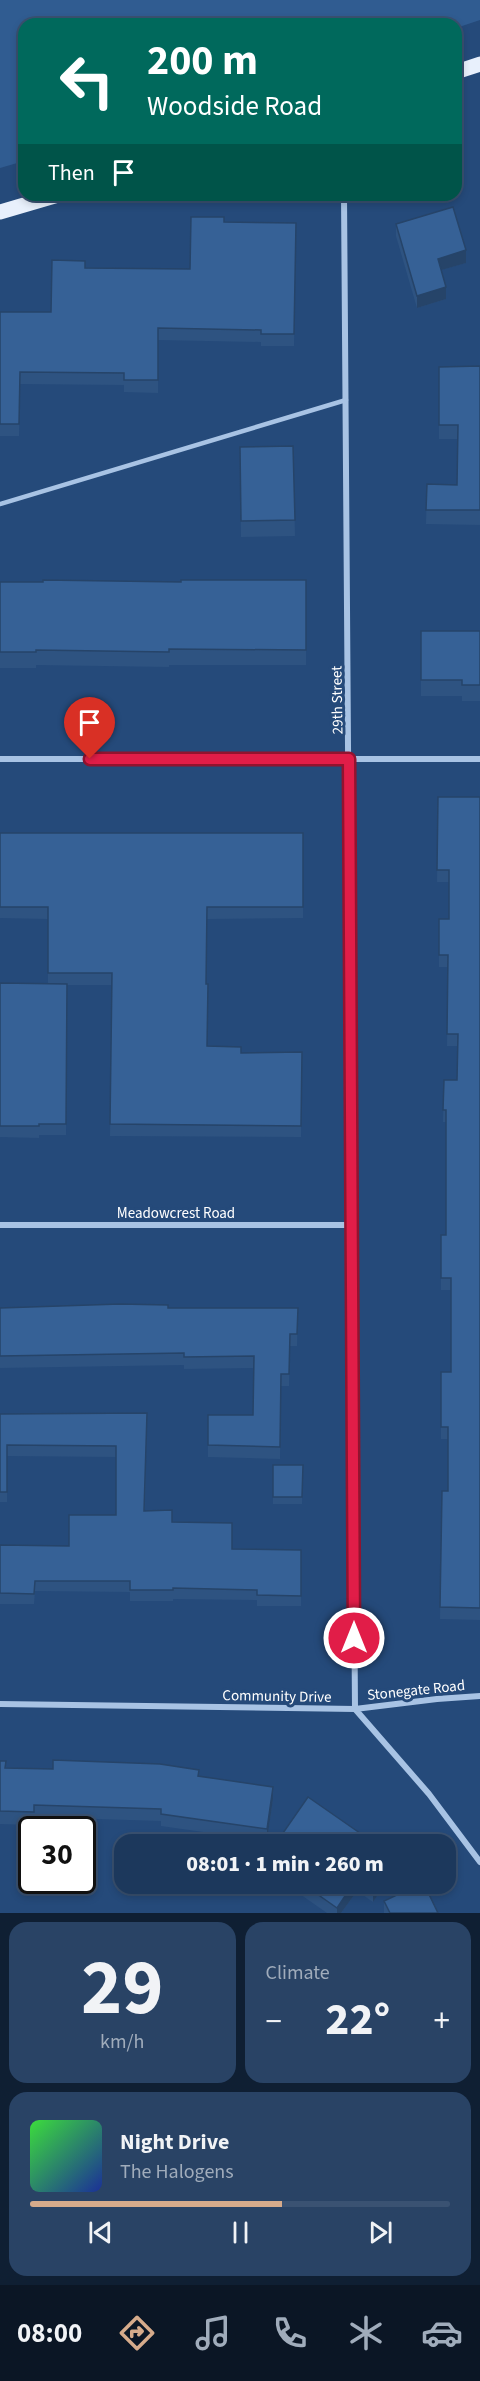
<!DOCTYPE html>
<meta charset="utf-8">
<style>
:root{--surface:#1c385c;--page:#294365;--text:#f1f3f6;--muted:#a0acbb;--line:#3a5272;--accent:#d6ab8b}
body{margin:0;font-family:"Source Sans 3",sans-serif;background:var(--page);color:var(--text);height:100vh;display:flex;flex-direction:column;font-size:22px;white-space:nowrap}
*{box-sizing:border-box;margin:0}
p{font-size:20px;color:var(--muted)}
.icon{flex:none;width:33px;height:33px;fill:none;stroke:currentColor;stroke-width:2;stroke-linecap:round;stroke-linejoin:round}
.map{position:relative;height:1913px;overflow:hidden}
.panel{display:flex;flex-direction:column;gap:9px;padding:9px;background:#0f1f33;flex:1}
.panel>*{flex:none}
.guide{position:absolute;left:18px;top:18px;width:444px;height:183px;border-radius:18px;box-shadow:0 3px 9px #0003,0 0 0 2px var(--line);background:#00695c;color:#fff;overflow:hidden}
.speed{position:absolute;left:18px;top:1816px;display:flex;gap:12px;font-size:30px;font-weight:700;text-align:center}
.speed>*{display:grid;place-content:center;width:78px;height:78px;border-radius:50%;background:var(--surface);box-shadow:0 3px 9px #0003,0 0 0 2px var(--line);line-height:1}
.speed .limit{border:3px solid #111;border-radius:9px;background:#fff;color:#111}
.pin{position:absolute;display:grid;place-items:center;width:51px;height:51px;color:#fff;margin:-62px -26px;border-radius:50% 50% 50% 0;rotate:-45deg;box-shadow:0 0 6px #0007}
.pin .icon{rotate:45deg}
.me{position:absolute;width:66px;margin:-33px;rotate:0deg;stroke-linejoin:round;filter:drop-shadow(0 0 4px #0008)}
.turn{display:flex;align-items:center;gap:21px;height:126px;padding:0 30px;font-size:27px}
.turn .icon{width:78px;height:78px;stroke-width:2.5}
.turn b{display:block;font-size:42px;line-height:51px}
.then{display:flex;align-items:center;height:57px;padding:0 30px;background:#0003;gap:12px;font-size:22px}
.big{font-size:45px;font-weight:800;line-height:1.1}
.panel .tile{flex:1;display:flex;flex-direction:column;justify-content:center;gap:9px;min-width:0;padding:0 21px;border-radius:18px;background:var(--page)}
.panel .dial{align-items:center;gap:0}
.dial b{font-size:78px;line-height:1}
.song{display:flex;align-items:center;gap:18px}
.cover{width:72px;height:72px;border-radius:9px;background:linear-gradient(135deg,hsl(120 70% 55%),hsl(230 70% 35%))}
.played{height:6px;border-radius:3px;background:linear-gradient(90deg,var(--accent) 60%,var(--line) 60%)}
.keys{display:flex;justify-content:space-around;direction:ltr}
.heat{display:flex;justify-content:space-between;align-items:center;font-size:33px;direction:ltr}
.panel .tiles{flex:1;display:grid;gap:9px;grid-template-columns:1fr 1fr}
.tile:last-child{grid-column:span 2}
.trip{position:absolute;left:114px;top:1834px;width:342px;height:60px;border-radius:18px;background:var(--surface);box-shadow:0 3px 9px #0003,0 0 0 2px var(--line);font-weight:800;line-height:60px;text-align:center}
.dock{display:flex;height:96px;justify-content:space-around;align-items:center;background:#0b1625;color:var(--muted)}
.dock .icon{width:42px;height:42px}
.dock .current{color:var(--accent)}
.dock b{font-size:27px;color:var(--text)}
.map>svg:first-child{display:block}
.green{fill:#305c91}
.lines{fill:none;stroke-linecap:round;stroke-linejoin:round}
.service{stroke:#a8c3e4;stroke-width:4.5}
.minor{stroke:#a8c3e4;stroke-width:6}
.primary{stroke:#e8f0fc;stroke-width:15}
.wall{fill:#2e5381}
.shaded-wall{fill:#264469}
.building{fill:#366196;stroke:#264469;stroke-width:1.5}
.route-casing{stroke:#92132f;stroke-width:15}
.route{stroke:#e11d48;stroke-width:10}
.labels{text-anchor:middle;stroke-width:6;stroke-linejoin:round;paint-order:stroke}
.street-label{font-size:15px;fill:#fff;stroke:#254a7a}
</style>
<div class="map">
<svg width="480" height="1913" viewBox="0 0 480 1913">
<rect width="100%" height="100%" fill="#254a7a"/>
<path class="green" d="M0 0H480V20L456 28V24H24V161L0 168Z"/>
<g class="lines">
<path class="service" d="M0 504 346 400"/>
<path class="minor" d="M344 195 355 1709 437 1699 480 1696
M0 759H480
M0 1225H352
M0 1704 355 1709 429 1794 480 1862"/>
<path class="primary" d="M456 72 480 64
M0 212 58 195"/>
</g>
<path class="wall" d="M224 222 296 223 294 346H261V342L158 340V393L124 392V385L20 384 19 436H0V312H51L85 268 190 269Z
M396 224 466 263 441 270 446 299 417 308 396 236Z
M480 366V525L426 524 427 484 457 485 458 439H439V367Z
M293 446 295 536 241 537 240 447Z
M306 580V665H169V667L36 665V668H0V582H181Z
M421 631H480V701H462V696H421Z
M438 797H480V1620L440 1619 442 1491H448V1439H441V1372H451V1290H441V1235H446V1122H443L444 1080H457V1046H447L448 967H439V919H449V882H437Z
M0 833H303V918L207 919 206 984 207 1046 241 1053 302 1052 301 1137 110 1136 112 985H67L66 1135H39V1138L0 1137V983L48 984V919L0 918Z
M0 1308H298L297 1346H290L289 1386H281L280 1459 208 1457V1415H253V1368L184 1369V1365L0 1368Z
M147 1413 145 1511 172 1522 232 1549 301 1550V1606H257V1600L173 1599V1601H130V1592L35 1591 34 1604H0V1545L69 1546 116 1515V1457L7 1456V1502H0V1414Z
M273 1465H303L302 1504H273Z
M0 1761 6 1768 199 1776 273 1799 267 1841 161 1826V1821L34 1817V1825L0 1824Z
M283 1833 377 1845H283Z
M287 1884H385L373 1902 357 1891 341 1913H327L287 1885Z
M384 1901 438 1913H384Z"/>
<path class="shaded-wall" d="M466 250V263L438 271V259Z
M446 287V299L417 308V296Z
M273 1787V1799L267 1841V1829Z
M353 1884H357V1891L341 1913H337V1908Z
M376 1884H385L373 1902V1890Z"/>
<path class="building" d="M453 207 466 250 438 259 446 287 417 296 396 224Z
M191 217H224V222L296 223 294 334H261V330L158 328V380H124V373L20 372 19 424H0V312H51L52 260 85 261V268L190 269Z
M480 366V510H426L427 484 457 485 458 425H439V367Z
M293 446 295 520 241 521 240 447Z
M43 580 181 582V580H306V650L169 649V652L36 650V652H0V582H43Z
M421 631H480V685H462V680H421Z
M438 797H480V1608L440 1607 442 1491H448V1427H441V1372H451V1278H441V1235H446V1110H443L444 1080H457L458 1034H447L448 955H439V919H449V870H437Z
M0 833H303V907H207L206 984H208L207 1046 241 1047V1053L302 1052 301 1126 110 1124 112 973H48V907H0Z
M0 983 67 984 66 1124H39V1126H0Z
M120 1304 168 1305V1308H298L297 1334H290L289 1374H281L280 1447 208 1445V1415H253L254 1356 184 1357V1353L0 1356V1308Z
M147 1413 144 1511 172 1510V1522L232 1523V1549L301 1550V1596L257 1595V1590L173 1588V1590H130V1581H35L34 1594 0 1593V1545L69 1546V1515H116V1446L7 1445V1492H0V1414Z
M273 1465H303L302 1497H273Z
M53 1760 160 1764 199 1770 198 1776 273 1787 267 1829 161 1814V1809L34 1805V1812L0 1811V1761H6L5 1768 53 1769Z
M308 1797 377 1845H301L283 1833Z
M303 1884H353L337 1908Z
M365 1884H376L373 1890Z
M420 1884H424L438 1913H390L384 1901Z"/>
<g class="lines">
<g class="route-casing">
<path id="route" d="M90 759H349L354 1638"/>
</g>
<use href="#route" class="route"/>
</g>
<g class="labels">
<g class="street-label">
<text transform="translate(337 700) rotate(-91)" y="5">29th Street</text>
<text x="176" y="1218">Meadowcrest Road</text>
<text transform="translate(416 1690) rotate(-6)" y="5">Stonegate Road</text>
<text transform="translate(277 1696) rotate(1)" y="5">Community Drive</text>
</g>
</g>
</svg>
<div class="speed"><div class="limit">30</div></div>
<div class="pin" style="left:90px;top:759px;background:#d93025"><svg class="icon" aria-label="arrive" viewBox="0 0 24 24"><path d="M6 21V4h12l-3 4 3 4H6"/></svg></div>
<svg class="me" style="left:354px;top:1638px" viewBox="-20 -20 40 40"><circle r="17" fill="#e11d48" stroke="#fff" stroke-width="3"/><path d="M0-11L8 9 0 5-8 9z" fill="#fff"/></svg>
<div class="trip">08:01 · 1 min · 260 m</div>
<div class="guide">
<div class="turn"><svg class="icon" aria-label="left" viewBox="0 0 24 24"><path d="M17 20v-9H6M10 6l-5 5 5 5"/></svg><div><b>200 m</b>Woodside Road</div></div>
<div class="then">Then<svg class="icon" aria-label="arrive" viewBox="0 0 24 24"><path d="M6 21V4h12l-3 4 3 4H6"/></svg></div>
</div>
</div>
<section class="panel">
<div class="tiles">
<div class="tile dial"><b>29</b><p>km/h</p></div>
<div class="tile"><p>Climate</p>
<div class="heat"><a>−</a><b class="big">22°</b><a>+</a></div>
</div>
<div class="tile">
<div class="song"><i class="cover"></i><div><b>Night Drive</b><p>The Halogens</p></div></div>
<div class="played"></div>
<div class="keys"><svg class="icon" aria-label="previous" viewBox="0 0 24 24"><path d="M18 5L8 12l10 7zM5 5v14"/></svg><svg class="icon" aria-label="pause" viewBox="0 0 24 24"><path d="M8 5v14M16 5v14"/></svg><svg class="icon" aria-label="next" viewBox="0 0 24 24"><path d="M6 5l10 7-10 7zM19 5v14"/></svg></div>
</div>
</div>
</section>
<nav class="dock">
<b>08:00</b>
<svg class="icon current" aria-label="directions" viewBox="0 0 24 24"><path d="M12 3l9 9-9 9-9-9zM9 14v-3h6M13 9l2 2-2 2"/></svg>
<svg class="icon" aria-label="music" viewBox="0 0 24 24"><path d="M9 18V5l10-2v13"/><circle cx="6" cy="18" r="3"/><circle cx="16" cy="16" r="3"/></svg>
<svg class="icon" aria-label="phone" viewBox="0 0 24 24"><path d="M5 4h4l2 5-3 2q2 4 5 5l2-3 5 2v4C11 20 4 13 5 4z"/></svg>
<svg class="icon" aria-label="climate" viewBox="0 0 24 24"><path d="M12 3v18M4 7l16 10M4 17L20 7"/></svg>
<svg class="icon" aria-label="car" viewBox="0 0 24 24"><path d="M5 17H2v-5l4-1 3-4h7l3 4 3 1v5h-3M9 17h6M6 11h13"/><circle cx="7" cy="17" r="2"/><circle cx="17" cy="17" r="2"/></svg>
</nav>
